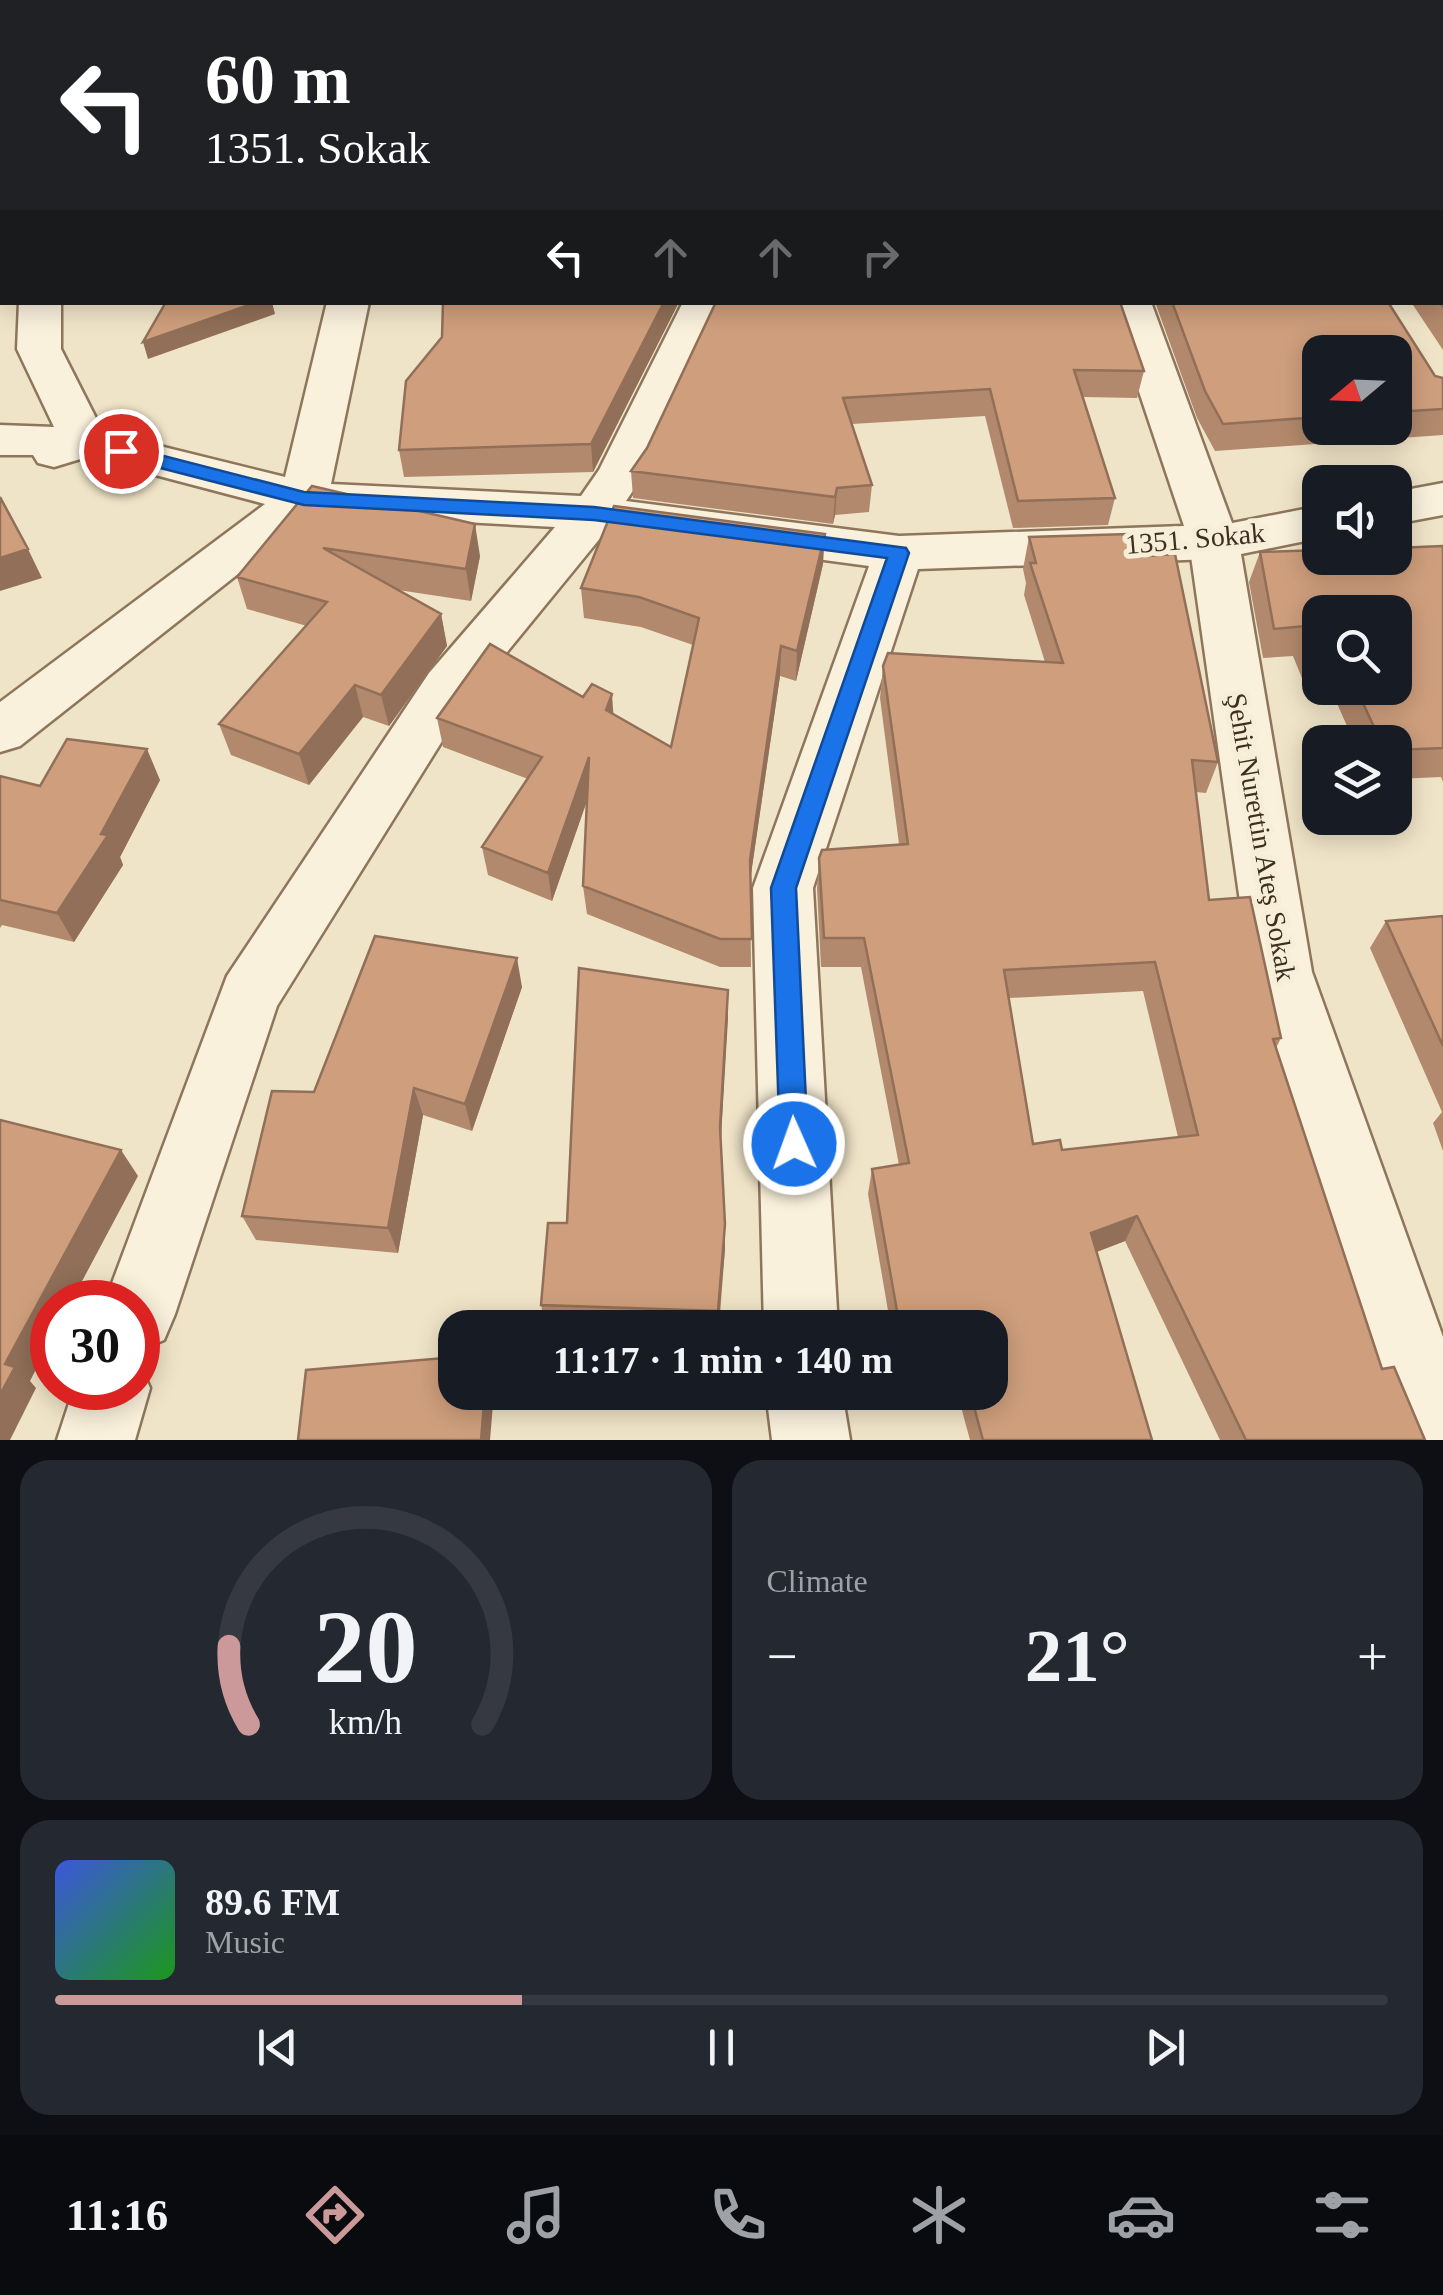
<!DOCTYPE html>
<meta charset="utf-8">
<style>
:root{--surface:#171b24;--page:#242831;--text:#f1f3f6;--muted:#9ea1a6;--line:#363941;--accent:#cc999b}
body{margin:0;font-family:"Times New Roman",serif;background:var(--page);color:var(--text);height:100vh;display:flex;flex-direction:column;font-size:38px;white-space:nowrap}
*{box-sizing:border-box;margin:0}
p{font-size:32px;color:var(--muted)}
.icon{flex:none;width:55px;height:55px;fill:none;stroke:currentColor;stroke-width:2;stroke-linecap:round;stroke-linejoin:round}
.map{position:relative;height:1440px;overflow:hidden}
.details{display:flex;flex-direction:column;gap:20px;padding:20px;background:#0d0f14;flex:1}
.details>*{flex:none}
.guide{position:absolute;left:0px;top:0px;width:1445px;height:305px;box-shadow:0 5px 25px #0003;background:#202124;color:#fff;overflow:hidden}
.needle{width:65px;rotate:251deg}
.controls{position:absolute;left:1302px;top:335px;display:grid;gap:20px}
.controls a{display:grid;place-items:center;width:110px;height:110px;border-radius:20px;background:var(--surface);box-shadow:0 5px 25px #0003;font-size:50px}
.speed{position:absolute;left:30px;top:1280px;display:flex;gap:20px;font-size:50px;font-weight:700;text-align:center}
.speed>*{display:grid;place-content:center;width:130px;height:130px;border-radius:50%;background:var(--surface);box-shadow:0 5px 25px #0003;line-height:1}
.speed .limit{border:15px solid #d22;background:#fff;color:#111}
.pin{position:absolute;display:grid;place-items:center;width:85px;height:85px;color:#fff;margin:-42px;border:5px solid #fff;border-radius:50%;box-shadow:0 2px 10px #0007}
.me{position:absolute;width:110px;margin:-55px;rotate:358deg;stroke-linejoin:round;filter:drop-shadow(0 0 8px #0008)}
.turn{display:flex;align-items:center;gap:35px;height:210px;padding:0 40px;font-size:45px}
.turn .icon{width:130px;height:130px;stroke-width:2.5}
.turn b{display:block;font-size:70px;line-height:85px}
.lanes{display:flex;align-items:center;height:95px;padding:0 40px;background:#0003;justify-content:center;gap:50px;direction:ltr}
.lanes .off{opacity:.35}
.big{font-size:75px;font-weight:600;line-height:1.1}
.details .tile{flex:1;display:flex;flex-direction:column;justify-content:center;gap:15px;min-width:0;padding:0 35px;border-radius:30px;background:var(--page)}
.details .dial{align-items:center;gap:0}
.dial svg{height:260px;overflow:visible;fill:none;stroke:var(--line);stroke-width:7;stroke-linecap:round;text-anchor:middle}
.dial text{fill:var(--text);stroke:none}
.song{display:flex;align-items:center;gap:30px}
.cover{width:120px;height:120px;border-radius:15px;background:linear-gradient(135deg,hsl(230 70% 55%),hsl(120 70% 35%))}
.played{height:10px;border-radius:5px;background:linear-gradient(90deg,var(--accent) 35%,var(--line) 35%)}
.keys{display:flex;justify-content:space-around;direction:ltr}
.heat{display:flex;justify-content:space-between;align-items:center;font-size:55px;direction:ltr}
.details .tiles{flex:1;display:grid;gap:20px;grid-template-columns:1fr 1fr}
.tile:last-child{grid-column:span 2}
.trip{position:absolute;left:438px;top:1310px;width:570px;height:100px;border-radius:30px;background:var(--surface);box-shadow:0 5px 25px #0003;font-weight:600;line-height:100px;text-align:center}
.dock{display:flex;height:160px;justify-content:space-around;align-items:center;background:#090b0e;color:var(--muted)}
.dock .icon{width:70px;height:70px}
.dock .active{color:var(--accent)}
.dock b{font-size:45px;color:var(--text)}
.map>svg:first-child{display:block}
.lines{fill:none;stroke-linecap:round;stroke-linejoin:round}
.minor-casing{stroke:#8d765c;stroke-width:5}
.tertiary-casing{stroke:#8d765c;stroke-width:5}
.minor{fill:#faf1dc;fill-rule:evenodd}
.tertiary{fill:#faf1dc;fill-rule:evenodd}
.wall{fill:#b2896c;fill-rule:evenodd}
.shaded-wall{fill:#916f58}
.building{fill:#cf9f7d;stroke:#916f58;stroke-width:2.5;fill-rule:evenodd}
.route{fill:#1a73e8;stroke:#114b97;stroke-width:2.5}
.labels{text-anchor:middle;stroke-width:10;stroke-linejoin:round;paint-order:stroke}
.street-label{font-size:28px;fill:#3d2e20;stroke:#f7eed8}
</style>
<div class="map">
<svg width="1443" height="1440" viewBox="0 0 1443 1440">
<rect width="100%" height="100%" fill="#f0e4c8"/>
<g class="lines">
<g class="minor-casing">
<path id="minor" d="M19 302H61V349L103 432 285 477 327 302H369L331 484 581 496 599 470 683 302H725L645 473 626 501 899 536 1184 526 1109 302H1151L1239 542 1231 554 1214 559 918 569 813 888 838 1328H764L753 888 869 566 606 531 467 701 277 1006 175 1314 164 1340 138 1351V1302H105L227 976 429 673 555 527 314 514 20 746 0 752V702L265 504 87 457 54 467 38 463 33 455H0V425L54 427 17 349Z
M138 1361 150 1388 135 1440H57L74 1388H138Z
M766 1392H842L850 1440H772Z"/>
</g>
<g class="tertiary-casing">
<path id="tertiary" d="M1443 483V515L1395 524V492Z
M1320 506V538L1241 554 1312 972 1443 1337V1440H1413L1368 1340 1250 972 1189 542 1197 530Z"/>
</g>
<use href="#minor" class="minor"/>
<use href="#tertiary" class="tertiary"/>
</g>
<path class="wall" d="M1443 0V350L1411 302H1442Z
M679 302 593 472 404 477 399 450 442 337Z
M716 302 1144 371 1137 398 1083 397 1115 498 1108 525 1013 528 985 416 852 424 872 485 869 512 835 515 833 524 633 498 631 471 647 448Z
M1155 302H1388L1435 376 1443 378V435L1215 451 1197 418ZM1320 352H1395V428H1320Z
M312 486 480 556 471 601 398 590 441 614 447 646 389 726 363 717 309 785 231 755 219 724 307 626 247 609 237 577Z
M1029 537 1136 557 1218 762 1206 793 1196 792 1209 900 1281 1038 1276 1048 1382 1369 1425 1440H1220L1125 1241 1097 1252 1152 1440H970L957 1392H990V1328H891L868 1194 872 1169 899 1165 861 967H821L817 888 819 858 899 844 880 698 883 666 1045 662 1024 595 1026 583 1023 569ZM1143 991 1178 1137 1062 1150 1033 1144 1009 998Z
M1443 546V782L1441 777 1395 779V742H1354L1332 692 1308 693 1293 656 1263 658 1249 582 1260 552ZM1320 612 1395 688H1320Z
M823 564 796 681 780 676 750 880 751 967H720L587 914 583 886 587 801 552 901 488 875 482 847 528 779 443 747 437 718 583 697 671 747 693 645 641 627 584 618 581 588Z
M0 776 40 786 160 780 120 857 123 865 74 942 2 925 0 928Z
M1443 916V1151L1433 1123 1442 1112 1370 948 1386 921Z
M522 987 472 1131 423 1115 398 1253 256 1240 242 1216 314 1092Z
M728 990 721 1141 725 1249 719 1328H546L541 1305 567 1223Z"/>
<path class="shaded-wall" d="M149 0H176L174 2H147Z
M2 180V240L0 223V183Z
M0 241H2V269L0 270Z
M258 302H272L275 314 148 359 143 342Z
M664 302H679L593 472 591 444Z
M837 488 835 515 833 524 835 497Z
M475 524 480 556 471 601 466 569Z
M825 534 823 564 796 681 797 651Z
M28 549 42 578 0 591V558Z
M441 614 447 646 389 726 381 695Z
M781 646 780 676 749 888 750 860Z
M355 685 363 717 309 785 299 754Z
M612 694 614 723 606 710Z
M147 749 160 780 120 857 123 865 74 942 57 913Z
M589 757 592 786 552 901 548 873Z
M517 958 522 987 472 1131 465 1104Z
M728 990V1019L720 1154V1127Z
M414 1088 423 1115 398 1253 388 1228Z
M121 1150 138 1176 71 1302H52V1338L30 1381 36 1388 10 1440H0V1395L5 1364Z
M1137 1216 1125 1241 1080 1258 1091 1233Z
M725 1224V1249L718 1328V1311Z
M485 1392H494L490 1440H481Z"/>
<path class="building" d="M0 0H149L147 2H2V180L0 183Z
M213 0H599V2H212Z
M681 0H1443V307L1440 302H1442V2H680Z
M166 302H258L143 342Z
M443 302H664L591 444 399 450 406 381 442 337Z
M716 302H1120L1144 371 1074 370 1115 498 1018 501 990 389 843 398 872 485 837 488 835 497 631 471 647 448Z
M1172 302H1388L1435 376 1443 378V409L1395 412V352H1320V417L1223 424 1205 391Z
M312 486 475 524 466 569 323 548 441 614 381 695 355 685 299 754 219 724 327 602 237 577Z
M0 497 28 549 0 558Z
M614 506 825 534 797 651 781 646 750 860 752 939H720L583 886 589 757 548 873 482 847 542 757 437 718 490 644 583 697 592 684 612 694 606 710 671 747 699 618 639 597 581 588Z
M1129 534 1136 557 1175 554 1218 762 1192 760 1209 900 1250 897 1281 1038 1273 1039 1382 1369 1394 1367 1425 1440H1246L1137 1216 1091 1233 1152 1440H983L970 1392H990V1328H900L872 1169 909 1163 864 938H824L819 858 822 850 908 844 883 666 888 653 1063 663 1030 563H1036L1029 537ZM1155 962 1198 1135 1062 1150 1060 1140 1033 1144 1004 970Z
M1443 546V748L1395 750V742H1381L1356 688H1395V612H1320V662L1305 626 1274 629 1260 552 1320 550V558H1395V548Z
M67 739 147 749 101 834 108 835 57 913 0 900V776L40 786Z
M1443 916V1046L1386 921Z
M375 936 517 958 465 1104 414 1088 388 1228 242 1216 272 1091 314 1092Z
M579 968 728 990 720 1127 725 1224 718 1311 541 1305 548 1223H567Z
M0 1120 121 1150 5 1364 15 1367 0 1395Z
M455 1357V1392H485L481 1440H298L306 1370Z"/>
<path class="route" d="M121 445 304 492 594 507 906 548 909 553 796 888 808 1144 804 1154 794 1157 784 1154 780 1144 771 888 887 558 594 520 304 505 114 456V447Z"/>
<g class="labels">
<g class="street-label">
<text transform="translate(1195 538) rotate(-5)" y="10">1351. Sokak</text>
<text transform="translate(1262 837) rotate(80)" y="10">Şehit Nurettin Ateş Sokak</text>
</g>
</g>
</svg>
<div class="controls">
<a><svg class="needle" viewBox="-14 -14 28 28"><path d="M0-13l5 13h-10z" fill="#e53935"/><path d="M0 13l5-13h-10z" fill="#9ea1a6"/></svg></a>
<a><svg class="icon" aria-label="sound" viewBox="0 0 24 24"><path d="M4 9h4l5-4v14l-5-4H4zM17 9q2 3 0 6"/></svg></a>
<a><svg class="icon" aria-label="search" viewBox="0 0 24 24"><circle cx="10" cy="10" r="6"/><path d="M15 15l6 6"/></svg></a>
<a><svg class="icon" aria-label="layers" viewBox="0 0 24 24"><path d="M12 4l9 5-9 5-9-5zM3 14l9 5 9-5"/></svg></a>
</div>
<div class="speed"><div class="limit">30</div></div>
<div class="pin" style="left:121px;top:451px;background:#d93025"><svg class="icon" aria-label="arrive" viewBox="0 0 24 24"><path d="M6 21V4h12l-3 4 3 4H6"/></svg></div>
<svg class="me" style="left:794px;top:1144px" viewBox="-20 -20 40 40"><circle r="17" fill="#1a73e8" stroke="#fff" stroke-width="3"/><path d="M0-11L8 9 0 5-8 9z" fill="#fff"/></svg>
<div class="trip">11:17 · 1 min · 140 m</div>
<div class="guide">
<div class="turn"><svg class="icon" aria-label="left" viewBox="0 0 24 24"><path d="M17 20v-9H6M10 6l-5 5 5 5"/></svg><div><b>60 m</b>1351. Sokak</div></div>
<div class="lanes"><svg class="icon" aria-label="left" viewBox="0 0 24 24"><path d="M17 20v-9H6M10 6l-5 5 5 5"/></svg><svg class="icon off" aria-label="ahead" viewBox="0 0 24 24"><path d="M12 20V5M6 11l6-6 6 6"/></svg><svg class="icon off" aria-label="ahead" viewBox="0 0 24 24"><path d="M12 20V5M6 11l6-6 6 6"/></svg><svg class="icon off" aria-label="right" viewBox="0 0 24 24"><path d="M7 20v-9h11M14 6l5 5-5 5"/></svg></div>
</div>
</div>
<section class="details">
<div class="tiles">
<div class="tile dial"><svg viewBox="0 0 100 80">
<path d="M14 69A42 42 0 1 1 86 69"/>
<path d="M14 69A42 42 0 0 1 8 45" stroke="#cc999b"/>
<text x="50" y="56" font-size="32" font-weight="700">20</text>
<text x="50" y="72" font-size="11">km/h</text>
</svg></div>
<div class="tile"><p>Climate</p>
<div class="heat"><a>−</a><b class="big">21°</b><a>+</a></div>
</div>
<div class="tile">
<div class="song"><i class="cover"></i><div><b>89.6 FM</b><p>Music</p></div></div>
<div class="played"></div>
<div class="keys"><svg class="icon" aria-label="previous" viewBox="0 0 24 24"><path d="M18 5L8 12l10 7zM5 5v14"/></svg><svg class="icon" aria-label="pause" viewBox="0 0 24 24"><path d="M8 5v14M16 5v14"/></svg><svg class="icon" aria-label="next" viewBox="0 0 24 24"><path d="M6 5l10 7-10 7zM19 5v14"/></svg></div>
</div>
</div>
</section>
<nav class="dock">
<b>11:16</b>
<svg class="icon active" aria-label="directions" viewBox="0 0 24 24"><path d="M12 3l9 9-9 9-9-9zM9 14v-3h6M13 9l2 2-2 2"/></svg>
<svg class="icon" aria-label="music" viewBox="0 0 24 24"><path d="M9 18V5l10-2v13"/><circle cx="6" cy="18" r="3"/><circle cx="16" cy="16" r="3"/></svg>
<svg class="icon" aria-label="phone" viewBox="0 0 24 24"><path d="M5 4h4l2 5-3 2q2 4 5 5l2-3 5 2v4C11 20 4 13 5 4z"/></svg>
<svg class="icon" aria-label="climate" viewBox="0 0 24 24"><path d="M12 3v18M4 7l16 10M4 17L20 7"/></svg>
<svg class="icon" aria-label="car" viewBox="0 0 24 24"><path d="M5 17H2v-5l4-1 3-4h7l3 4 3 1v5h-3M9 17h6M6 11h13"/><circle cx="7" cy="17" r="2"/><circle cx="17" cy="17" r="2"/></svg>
<svg class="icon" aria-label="filters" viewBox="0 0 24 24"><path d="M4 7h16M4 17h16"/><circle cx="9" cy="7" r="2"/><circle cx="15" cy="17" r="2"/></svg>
</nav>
